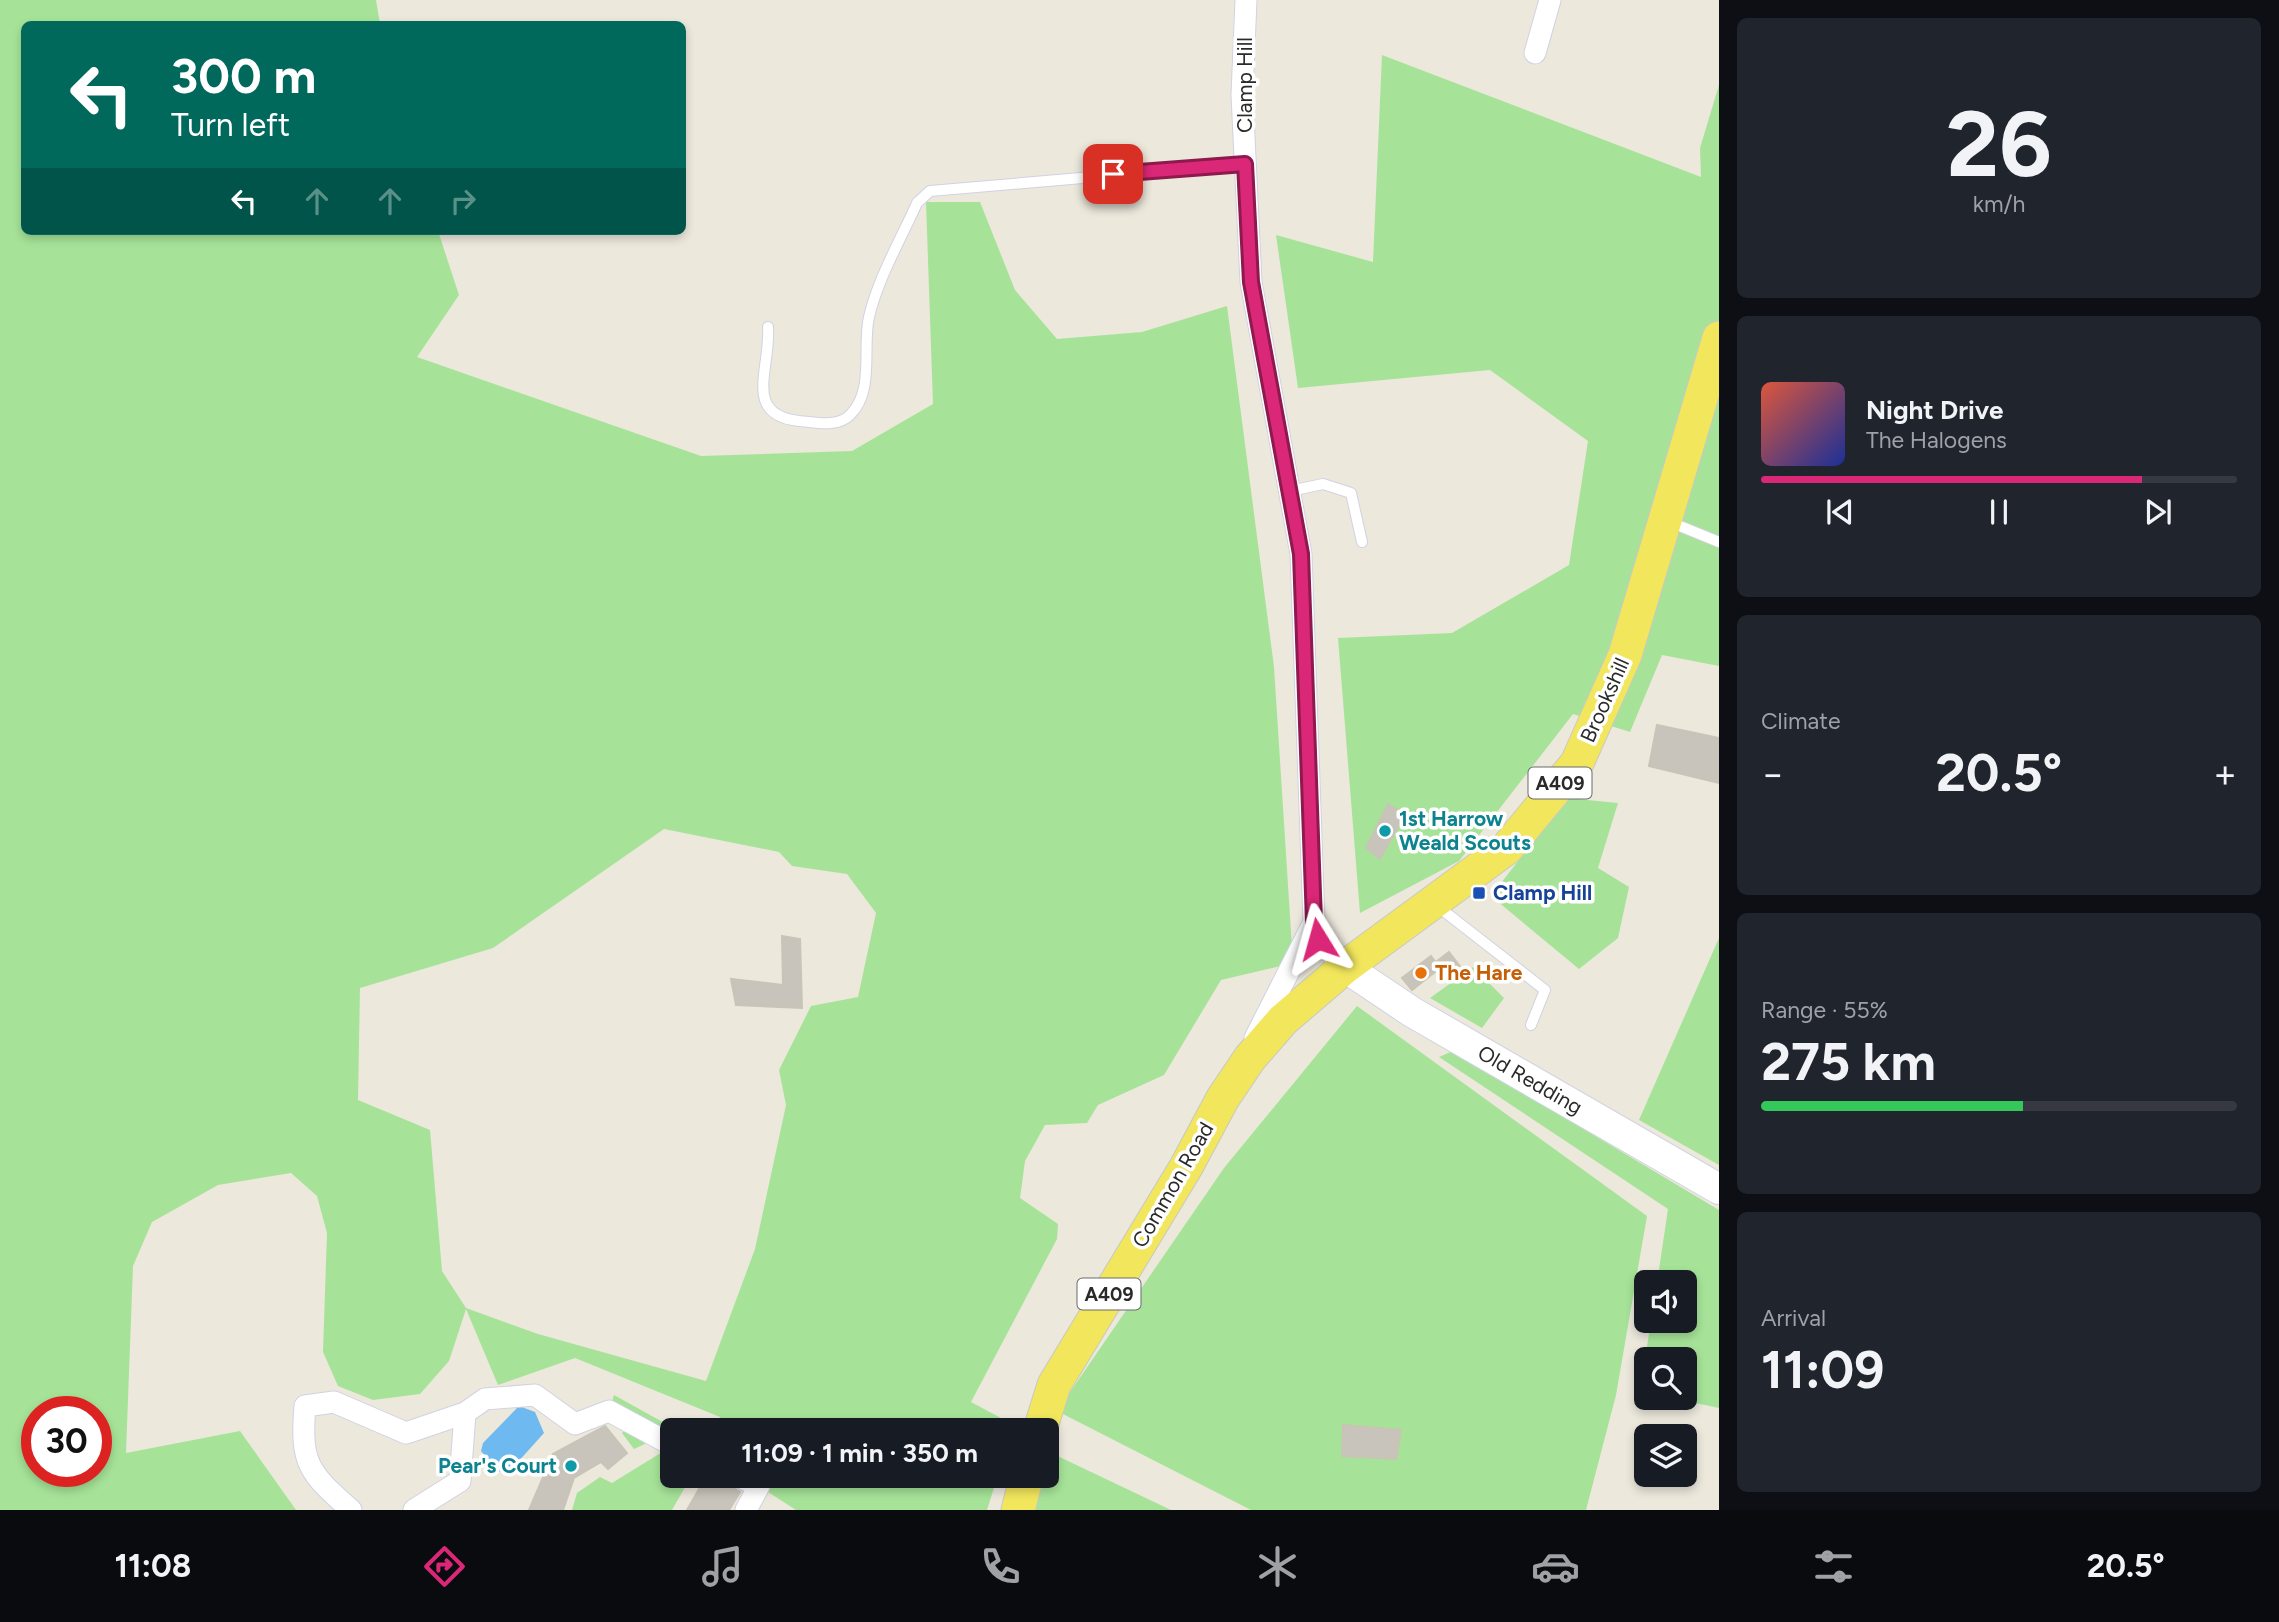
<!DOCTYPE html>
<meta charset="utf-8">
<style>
:root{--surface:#171b24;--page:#20242c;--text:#f1f3f6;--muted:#9ea1a6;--line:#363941;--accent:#db2777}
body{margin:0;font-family:Figtree,sans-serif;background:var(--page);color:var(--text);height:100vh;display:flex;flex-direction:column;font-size:26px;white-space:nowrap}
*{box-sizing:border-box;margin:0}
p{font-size:23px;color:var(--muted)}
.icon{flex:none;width:38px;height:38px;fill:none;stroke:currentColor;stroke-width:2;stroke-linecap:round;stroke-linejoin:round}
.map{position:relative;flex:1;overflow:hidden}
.drawer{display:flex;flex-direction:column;gap:18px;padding:18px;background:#0d0f14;width:560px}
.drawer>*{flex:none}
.top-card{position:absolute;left:21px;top:21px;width:665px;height:214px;border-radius:10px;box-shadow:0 4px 10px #0003;background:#00695c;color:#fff;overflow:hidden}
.fabs{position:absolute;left:1634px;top:1270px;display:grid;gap:14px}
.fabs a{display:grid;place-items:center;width:63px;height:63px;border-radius:10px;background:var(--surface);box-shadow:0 4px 10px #0003;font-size:35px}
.speed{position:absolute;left:21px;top:1396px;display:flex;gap:14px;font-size:35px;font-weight:700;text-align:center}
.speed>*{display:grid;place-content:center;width:91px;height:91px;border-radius:50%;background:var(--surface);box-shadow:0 4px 10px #0003;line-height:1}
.speed .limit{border:10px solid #d22;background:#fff;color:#111}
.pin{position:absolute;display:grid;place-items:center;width:60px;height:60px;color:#fff;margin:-30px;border-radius:14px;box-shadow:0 4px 10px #0006}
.me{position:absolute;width:77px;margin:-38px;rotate:352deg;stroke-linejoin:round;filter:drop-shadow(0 0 5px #0008)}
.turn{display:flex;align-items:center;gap:24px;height:147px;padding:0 35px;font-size:32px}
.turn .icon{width:91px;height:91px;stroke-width:2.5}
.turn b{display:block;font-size:49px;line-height:60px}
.lanes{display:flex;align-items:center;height:66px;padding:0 35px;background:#0003;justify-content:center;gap:35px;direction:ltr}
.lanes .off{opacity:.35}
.big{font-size:52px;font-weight:700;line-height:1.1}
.drawer .tile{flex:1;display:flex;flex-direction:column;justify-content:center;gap:10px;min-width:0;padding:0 24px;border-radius:10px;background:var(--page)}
.drawer .dial{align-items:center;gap:0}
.dial b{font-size:91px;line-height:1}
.song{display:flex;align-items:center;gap:21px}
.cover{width:84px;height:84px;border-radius:10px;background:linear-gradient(135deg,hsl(10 70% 55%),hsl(230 70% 35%))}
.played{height:7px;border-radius:4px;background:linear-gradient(90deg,var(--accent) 80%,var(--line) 80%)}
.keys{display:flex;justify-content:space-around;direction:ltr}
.heat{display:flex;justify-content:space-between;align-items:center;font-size:38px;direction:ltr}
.charge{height:10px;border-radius:5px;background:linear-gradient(90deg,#34c759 55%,var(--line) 0)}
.trip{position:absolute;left:660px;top:1418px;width:399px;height:70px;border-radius:10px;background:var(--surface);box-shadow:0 4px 10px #0003;font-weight:700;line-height:70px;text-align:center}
.dock{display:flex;height:112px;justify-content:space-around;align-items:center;background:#090b0e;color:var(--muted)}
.dock .icon{width:49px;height:49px}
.dock .current{color:var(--accent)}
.dock b{font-size:32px;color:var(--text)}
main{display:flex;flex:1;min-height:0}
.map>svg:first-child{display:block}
.green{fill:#a6e398;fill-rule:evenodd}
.water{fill:#6eb9ef}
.building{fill:#c8c4bb;stroke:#c8c4b6;stroke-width:2}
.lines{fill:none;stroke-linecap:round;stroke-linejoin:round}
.lane-casing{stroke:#d1d2e3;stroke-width:12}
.street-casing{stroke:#d1d2e3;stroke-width:23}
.secondary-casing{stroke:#d1d2e3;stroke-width:32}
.primary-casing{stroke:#c8c8c8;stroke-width:35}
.lane{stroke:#fff;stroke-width:10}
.street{stroke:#fff;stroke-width:21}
.secondary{stroke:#fff;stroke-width:30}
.primary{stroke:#f1e65c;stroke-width:33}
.route-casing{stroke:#8e194d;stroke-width:18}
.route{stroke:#db2777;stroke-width:12}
.culture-dot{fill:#0f9aa8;stroke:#fff;stroke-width:2.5}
.transit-dot{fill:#1a4fb4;stroke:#fff;stroke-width:2.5}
.food-dot{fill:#e8710a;stroke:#fff;stroke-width:2.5}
.labels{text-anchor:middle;stroke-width:7;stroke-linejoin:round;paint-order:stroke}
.shield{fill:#fff;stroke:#6a6a6a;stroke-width:2}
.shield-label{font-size:19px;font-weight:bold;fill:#2a2a2a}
.street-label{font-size:21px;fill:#2a2a2a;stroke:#fff}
.culture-label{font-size:21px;font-weight:bold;fill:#0d838f;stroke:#fff;text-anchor:start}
.transit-label{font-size:21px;font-weight:bold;fill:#164399;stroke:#fff;text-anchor:start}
.food-label{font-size:21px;font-weight:bold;fill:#c56008;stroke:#fff;text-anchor:start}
</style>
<main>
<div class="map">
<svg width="1719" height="1510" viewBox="0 0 1719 1510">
<rect width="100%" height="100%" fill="#ece8dc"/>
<path class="green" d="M0 0H376L380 24H24V231H438L459 295 417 357 701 456 852 451 933 404 926 202H980L1015 290 1057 339 1142 332 1227 306 1274 667 1293 963 1221 980 1164 1075 1098 1105 1087 1123 1045 1125 1025 1161 1020 1198 1058 1224 1057 1239 971 1402 1014 1425 1013 1430H719L720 1417 575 1358 498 1385 466 1309 449 1361 420 1394 373 1400 338 1386 323 1352 327 1233 317 1196 291 1173 218 1185 152 1222 133 1266 126 1453 240 1431 296 1510H0ZM664 829 779 852 792 866 847 874 876 913 858 997 811 1006 779 1070 786 1105 755 1249 706 1381 538 1334 466 1308 442 1271 430 1130 358 1100 360 988 493 948ZM37 1412H96V1472H37Z
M1382 55 1701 177 1700 148 1719 85V666L1662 655 1630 732 1573 714 1459 861 1360 913 1338 638 1452 633 1569 565 1588 441 1490 370 1298 388 1276 235 1373 262Z
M1567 798 1618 803 1598 868 1629 887 1618 938 1579 969 1491 896Z
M1719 938V1165L1639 1120Z
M1473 967 1504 998 1482 1028 1430 998Z
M1357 1006 1647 1216 1616 1395 1586 1510H1251L1057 1411 1224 1168Z
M1453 1051 1719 1210V1408L1672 1398H1685V1360H1647V1393L1640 1391 1651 1321H1685V1283H1657L1668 1209 1439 1057Z
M614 1395 677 1430H672V1445L633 1425 645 1444 634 1449 622 1433 631 1424 609 1411Z
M672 1446V1475H692L672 1510H572L577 1493 600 1477 612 1483Z
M1047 1451 1171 1510H1030L1038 1475H1046Z
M742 1475H998L987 1510H796Z"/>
<path class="water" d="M519 1406 535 1412 544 1433 507 1474 498 1471 481 1451 483 1443Z"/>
<path class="building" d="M1657 725 1719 738V783L1649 766Z
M1388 804 1405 814 1380 859 1366 848Z
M782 936 800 939 802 1008 736 1005 731 979 783 985Z
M1449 952 1462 969 1449 979 1436 962Z
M1431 956 1440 968 1412 990 1402 978Z
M1343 1425 1401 1430 1396 1459 1342 1456Z
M605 1426 627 1453 608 1469 601 1462 574 1478 563 1510H529L553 1454Z
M707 1475H722L725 1483 740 1492 729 1510H687Z"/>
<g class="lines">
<g class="lane-casing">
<path id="lane" d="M768 327C771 368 742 415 799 421 815 422 837 428 850 415 875 391 862 346 869 317 878 278 901 239 917 203L930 191 1245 164
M1290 491 1323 484 1351 493 1362 542
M1670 522 1719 542
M1436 905 1545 990 1531 1025"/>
</g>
<g class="street-casing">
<path id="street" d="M1246 0 1242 95 1251 282 1301 554 1314 922 1318 939 1345 967
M1535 53 1550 0
M1255 1038 1314 922
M735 1475 759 1486 746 1510
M351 1510C309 1473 300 1464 305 1406L334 1402 406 1433 465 1413 485 1399 535 1395 575 1424 609 1411 672 1445
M414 1510 460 1481 465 1413"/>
</g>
<g class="secondary-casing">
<path id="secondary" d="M1345 967 1412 1012 1719 1189"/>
</g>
<g class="primary-casing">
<path id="primary" d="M1040 1430 1054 1385 1186 1167 1223 1098 1250 1058 1283 1020 1345 967 1507 848 1577 763 1625 655 1719 338
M1018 1510 1027 1475"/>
</g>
<use href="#lane" class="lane"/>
<use href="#street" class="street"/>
<use href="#secondary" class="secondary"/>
<use href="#primary" class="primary"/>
</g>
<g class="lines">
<g class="route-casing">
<path id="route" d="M1113 174 1245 164 1251 282 1301 554 1314 922 1318 939"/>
</g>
<use href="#route" class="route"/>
</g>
<g class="culture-dot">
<circle cx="1385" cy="831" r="7"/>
<circle cx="571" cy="1466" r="7"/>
</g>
<rect class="transit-dot" x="1472" y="886" width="14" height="14" rx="3.5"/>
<circle class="food-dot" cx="1421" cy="973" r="7"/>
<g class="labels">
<g class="shield">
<rect x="1528.5" y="767.5" width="63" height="31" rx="5"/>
<rect x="1077.5" y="1278.5" width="63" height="31" rx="5"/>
</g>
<g class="shield-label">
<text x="1560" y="790">A409</text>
<text x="1109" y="1301">A409</text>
</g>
<g class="street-label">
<text transform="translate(1245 85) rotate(-90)" y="7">Clamp Hill</text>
<text transform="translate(1605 700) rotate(-66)" y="7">Brookshill</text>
<text transform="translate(1530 1080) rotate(30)" y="7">Old Redding</text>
<text transform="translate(1173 1185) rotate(-60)" y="7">Common Road</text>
</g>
<g class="culture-label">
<text x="1399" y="826">1st Harrow<tspan x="1399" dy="24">Weald Scouts</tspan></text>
<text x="557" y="1473" text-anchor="end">Pear's Court</text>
</g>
<g class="transit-label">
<text x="1493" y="900">Clamp Hill</text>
</g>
<g class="food-label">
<text x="1435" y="980">The Hare</text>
</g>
</g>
</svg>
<div class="fabs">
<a><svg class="icon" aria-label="sound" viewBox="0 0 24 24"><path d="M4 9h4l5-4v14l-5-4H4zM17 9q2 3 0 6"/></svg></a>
<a><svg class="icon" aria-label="search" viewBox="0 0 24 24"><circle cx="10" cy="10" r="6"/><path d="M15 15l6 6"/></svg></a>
<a><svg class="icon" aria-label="layers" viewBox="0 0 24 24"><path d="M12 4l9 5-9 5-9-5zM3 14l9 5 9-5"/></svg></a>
</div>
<div class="speed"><div class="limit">30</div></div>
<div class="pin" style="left:1113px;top:174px;background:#d93025"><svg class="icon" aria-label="arrive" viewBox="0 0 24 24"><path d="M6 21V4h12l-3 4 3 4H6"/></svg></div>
<svg class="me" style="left:1318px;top:939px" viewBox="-20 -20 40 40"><path d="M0-17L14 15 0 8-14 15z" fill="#db2777" stroke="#fff" stroke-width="4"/></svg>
<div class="trip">11:09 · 1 min · 350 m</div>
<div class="top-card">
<div class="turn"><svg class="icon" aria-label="left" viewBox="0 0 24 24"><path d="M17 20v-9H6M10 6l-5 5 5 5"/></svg><div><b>300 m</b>Turn left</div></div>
<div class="lanes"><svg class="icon" aria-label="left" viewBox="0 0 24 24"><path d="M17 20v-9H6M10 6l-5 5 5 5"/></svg><svg class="icon off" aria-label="ahead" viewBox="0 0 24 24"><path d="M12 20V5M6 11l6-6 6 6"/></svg><svg class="icon off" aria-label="ahead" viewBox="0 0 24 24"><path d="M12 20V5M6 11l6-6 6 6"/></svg><svg class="icon off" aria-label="right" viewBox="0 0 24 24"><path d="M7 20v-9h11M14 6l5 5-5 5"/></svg></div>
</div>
</div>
<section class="drawer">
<div class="tile dial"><b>26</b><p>km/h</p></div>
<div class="tile">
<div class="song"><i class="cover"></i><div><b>Night Drive</b><p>The Halogens</p></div></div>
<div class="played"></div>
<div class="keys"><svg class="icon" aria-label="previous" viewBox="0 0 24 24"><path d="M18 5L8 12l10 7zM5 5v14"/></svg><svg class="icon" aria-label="pause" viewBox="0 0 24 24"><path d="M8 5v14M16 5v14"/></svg><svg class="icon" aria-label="next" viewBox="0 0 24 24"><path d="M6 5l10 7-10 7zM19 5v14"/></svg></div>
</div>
<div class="tile"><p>Climate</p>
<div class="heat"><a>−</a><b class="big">20.5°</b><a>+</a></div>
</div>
<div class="tile"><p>Range · 55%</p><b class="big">275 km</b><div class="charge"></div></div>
<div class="tile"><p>Arrival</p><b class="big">11:09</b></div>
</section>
</main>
<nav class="dock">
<b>11:08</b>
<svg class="icon current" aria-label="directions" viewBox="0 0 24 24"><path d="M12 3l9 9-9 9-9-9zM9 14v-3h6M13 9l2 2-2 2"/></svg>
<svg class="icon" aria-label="music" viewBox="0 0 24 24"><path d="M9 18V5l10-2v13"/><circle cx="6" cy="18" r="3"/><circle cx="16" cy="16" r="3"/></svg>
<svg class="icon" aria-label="phone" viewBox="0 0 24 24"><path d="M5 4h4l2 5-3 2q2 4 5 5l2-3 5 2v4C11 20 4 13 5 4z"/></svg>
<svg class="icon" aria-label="climate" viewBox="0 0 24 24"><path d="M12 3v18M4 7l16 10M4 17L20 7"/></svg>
<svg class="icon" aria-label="car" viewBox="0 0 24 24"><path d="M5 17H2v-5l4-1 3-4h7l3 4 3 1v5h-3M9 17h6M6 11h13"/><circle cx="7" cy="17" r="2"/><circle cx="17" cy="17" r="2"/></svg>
<svg class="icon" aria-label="filters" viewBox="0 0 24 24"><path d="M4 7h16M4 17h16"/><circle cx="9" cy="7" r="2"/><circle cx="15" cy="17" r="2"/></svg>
<b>20.5°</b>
</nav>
